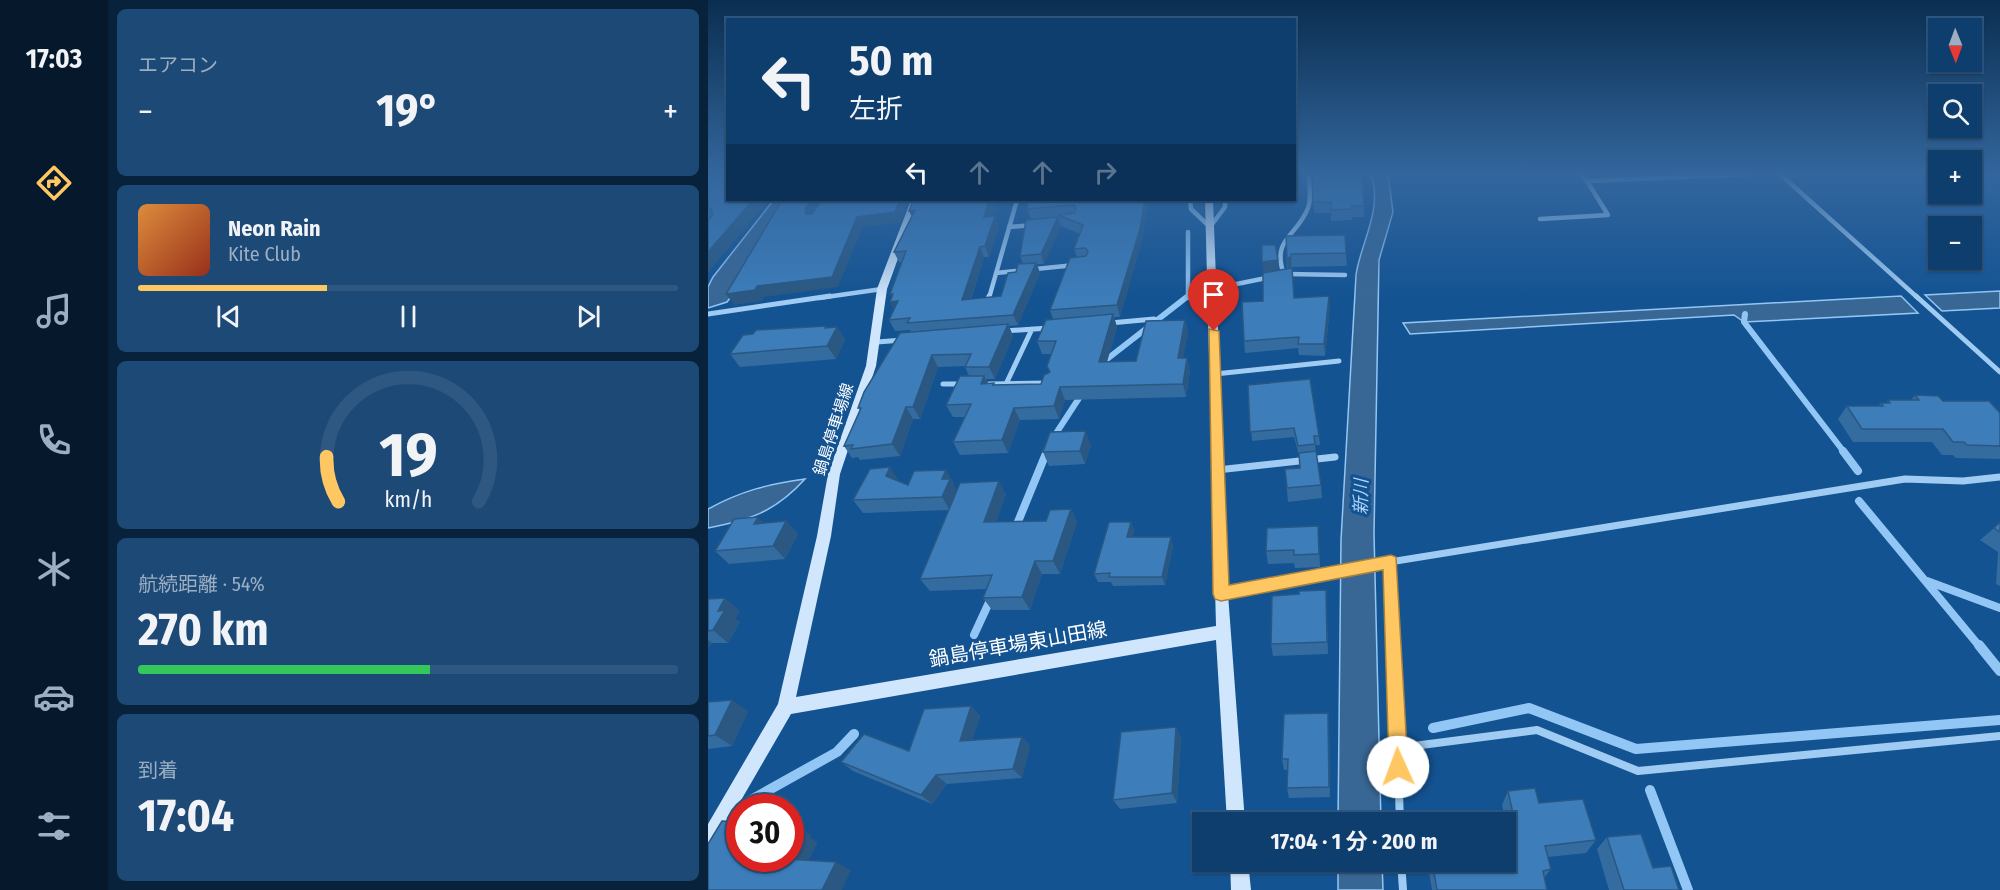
<!DOCTYPE html>
<html lang="ja">
<meta charset="utf-8">
<style>
:root{--surface:#0e3e6e;--page:#1c4976;--text:#f1f3f6;--muted:#9baec2;--line:#2e5781;--accent:#ffc761}
body{margin:0;font-family:"Fira Sans Condensed","Noto Sans JP",sans-serif;background:var(--page);color:var(--text);height:100vh;display:flex;flex-direction:column;font-size:22px;white-space:nowrap}
*{box-sizing:border-box;margin:0}
p{font-size:20px;color:var(--muted)}
.icon{flex:none;width:33px;height:33px;fill:none;stroke:currentColor;stroke-width:2;stroke-linecap:round;stroke-linejoin:round}
.map{position:relative;flex:1;overflow:hidden}
.details{display:flex;flex-direction:column;gap:9px;padding:9px;background:#08223c;width:600px}
.details>*{flex:none}
.top-card{position:absolute;left:18px;top:18px;width:570px;height:183px;border-radius:0px;box-shadow:0 2px 4px #0004,0 0 0 2px var(--line);background:#0e3e6e;color:var(--text);overflow:hidden}
.needle{width:39px;rotate:179deg}
.tools{position:absolute;left:1220px;top:18px;display:grid;gap:12px}
.tools a{display:grid;place-items:center;width:54px;height:54px;border-radius:0px;background:var(--surface);box-shadow:0 2px 4px #0004,0 0 0 2px var(--line);font-size:30px}
.speed{position:absolute;left:18px;top:794px;display:flex;gap:12px;font-size:30px;font-weight:700;text-align:center}
.speed>*{display:grid;place-content:center;width:78px;height:78px;border-radius:50%;background:var(--surface);box-shadow:0 2px 4px #0004,0 0 0 2px var(--line);line-height:1}
.speed .limit{border:9px solid #d22;background:#fff;color:#111}
.pin{position:absolute;display:grid;place-items:center;width:51px;height:51px;color:#fff;margin:-62px -26px;border-radius:50% 50% 50% 0;rotate:-45deg;box-shadow:0 0 6px #0007}
.pin .icon{rotate:45deg}
.me{position:absolute;width:66px;margin:-33px;rotate:358deg;stroke-linejoin:round;filter:drop-shadow(0 0 4px #0008)}
.turn{display:flex;align-items:center;gap:21px;height:126px;padding:0 24px;font-size:27px}
.turn .icon{width:78px;height:78px;stroke-width:2.5}
.turn b{display:block;font-size:42px;line-height:51px}
.lanes{display:flex;align-items:center;height:57px;padding:0 24px;background:#0003;justify-content:center;gap:30px;direction:ltr}
.lanes .off{opacity:.35}
.big{font-size:45px;font-weight:700;line-height:1.1}
.details .tile{flex:1;display:flex;flex-direction:column;justify-content:center;gap:9px;min-width:0;padding:0 21px;border-radius:9px;background:var(--page)}
.details .dial{align-items:center;gap:0}
.dial svg{height:156px;overflow:visible;fill:none;stroke:var(--line);stroke-width:7;stroke-linecap:round;text-anchor:middle}
.dial text{fill:var(--text);stroke:none}
.song{display:flex;align-items:center;gap:18px}
.cover{width:72px;height:72px;border-radius:9px;background:linear-gradient(135deg,hsl(30 70% 55%),hsl(10 70% 35%))}
.played{height:6px;border-radius:3px;background:linear-gradient(90deg,var(--accent) 35%,var(--line) 35%)}
.keys{display:flex;justify-content:space-around;direction:ltr}
.heat{display:flex;justify-content:space-between;align-items:center;font-size:33px;direction:ltr}
.charge{height:9px;border-radius:4px;background:linear-gradient(90deg,#34c759 54%,var(--line) 0)}
.trip{position:absolute;left:484px;top:812px;width:324px;height:60px;border-radius:0px;background:var(--surface);box-shadow:0 2px 4px #0004,0 0 0 2px var(--line);font-weight:700;line-height:60px;text-align:center}
main{display:flex;flex:1;min-height:0}
.tab-bar{display:flex;flex-direction:column;width:108px;justify-content:space-around;align-items:center;background:#06192c;color:var(--muted)}
.tab-bar .icon{width:42px;height:42px}
.tab-bar .active{color:var(--accent)}
.tab-bar b{font-size:27px;color:var(--text)}
.map>svg:first-child{display:block}
.water{fill:#396795;stroke:#92c7f5;stroke-width:1.5}
.lines{fill:none;stroke-linecap:round;stroke-linejoin:round}
.stream-far3{stroke:#92c7f5;stroke-width:4.5}
.stream-far2{stroke:#92c7f5;stroke-width:6}
.stream-far1{stroke:#92c7f5;stroke-width:8}
.stream{stroke:#92c7f5;stroke-width:10}
.street-far3{stroke:#a0cbf2;stroke-width:4.5}
.street-far2{stroke:#a0cbf2;stroke-width:5}
.street-far1{stroke:#a0cbf2;stroke-width:7}
.street{stroke:#a0cbf2;stroke-width:8}
.secondary{fill:#cfe6fc;fill-rule:evenodd}
.wall{fill:#346ca0;fill-rule:evenodd}
.shaded-wall{fill:#2a5882}
.building{fill:#3c7dba;stroke:#2a5882;stroke-width:1.5}
.route{fill:#ffc761;stroke:#a6813f;stroke-width:1.5}
.labels{text-anchor:middle;stroke-width:6;stroke-linejoin:round;paint-order:stroke}
.street-label{font-size:16px;fill:#fff;stroke:#135392}
.water-label{font-size:18px;font-style:italic;fill:#acd4f9;stroke:#135392}
.near-street-label{font-size:20px;fill:#fff;stroke:#135392}
</style>
<main>
<nav class="tab-bar">
<b>17:03</b>
<svg class="icon active" aria-label="directions" viewBox="0 0 24 24"><path d="M12 3l9 9-9 9-9-9zM9 14v-3h6M13 9l2 2-2 2"/></svg>
<svg class="icon" aria-label="music" viewBox="0 0 24 24"><path d="M9 18V5l10-2v13"/><circle cx="6" cy="18" r="3"/><circle cx="16" cy="16" r="3"/></svg>
<svg class="icon" aria-label="phone" viewBox="0 0 24 24"><path d="M5 4h4l2 5-3 2q2 4 5 5l2-3 5 2v4C11 20 4 13 5 4z"/></svg>
<svg class="icon" aria-label="climate" viewBox="0 0 24 24"><path d="M12 3v18M4 7l16 10M4 17L20 7"/></svg>
<svg class="icon" aria-label="car" viewBox="0 0 24 24"><path d="M5 17H2v-5l4-1 3-4h7l3 4 3 1v5h-3M9 17h6M6 11h13"/><circle cx="7" cy="17" r="2"/><circle cx="17" cy="17" r="2"/></svg>
<svg class="icon" aria-label="filters" viewBox="0 0 24 24"><path d="M4 7h16M4 17h16"/><circle cx="9" cy="7" r="2"/><circle cx="15" cy="17" r="2"/></svg>
</nav>
<section class="details">
<div class="tile"><p>エアコン</p>
<div class="heat"><a>−</a><b class="big">19°</b><a>+</a></div>
</div>
<div class="tile">
<div class="song"><i class="cover"></i><div><b>Neon Rain</b><p>Kite Club</p></div></div>
<div class="played"></div>
<div class="keys"><svg class="icon" aria-label="previous" viewBox="0 0 24 24"><path d="M18 5L8 12l10 7zM5 5v14"/></svg><svg class="icon" aria-label="pause" viewBox="0 0 24 24"><path d="M8 5v14M16 5v14"/></svg><svg class="icon" aria-label="next" viewBox="0 0 24 24"><path d="M6 5l10 7-10 7zM19 5v14"/></svg></div>
</div>
<div class="tile dial"><svg viewBox="0 0 100 80">
<path d="M14 69A42 42 0 1 1 86 69"/>
<path d="M14 69A42 42 0 0 1 8 46" stroke="#ffc761"/>
<text x="50" y="56" font-size="32" font-weight="700">19</text>
<text x="50" y="72" font-size="11">km/h</text>
</svg></div>
<div class="tile"><p>航続距離 · 54%</p><b class="big">270 km</b><div class="charge"></div></div>
<div class="tile"><p>到着</p><b class="big">17:04</b></div>
</section>
<div class="map">
<svg width="1292" height="890" viewBox="0 0 1292 890">
<rect width="100%" height="100%" fill="#135392"/>
<path class="water" d="M663 174H680L685 212 671 260 666 534 673 822H630L633 540 648 275C653 241 675 211 663 174Z
M58 200H81L25 294 19 302 0 308V287L5 277 64 202Z
M1292 291V308L1234 311 1217 295Z
M1193 296 1210 313 1036 322 1026 315 702 334 695 323Z
M97 479C67 512 42 520 0 528V509C33 491 60 484 97 479Z
M630 861H674L675 890H630Z"/>
<g class="lines">
<path class="stream-far3" d="M480 232V298"/>
<path class="stream-far2" d="M1037 314 1036 322 1136 452
M394 363 480 296
M345 438 375 392
M338 452 340 448"/>
<path class="stream-far1" d="M1135 451 1150 471
M1151 501 1272 647
M307 529 339 451
M1219 581 1292 608
M266 635 284 596"/>
<path class="stream" d="M1271 645 1292 671
M725 728 821 708 928 749 1292 720
M942 790 980 890
M37 807 41 801 129 752 146 734
M24 828 32 816"/>
<path class="street-far3" d="M873 174 879 181 1045 174
M1072 174 1210 298
M482 200 483 209 502 227 517 207V200
M832 219 900 215 879 181
M301 227 325 225
M288 273 367 265
M579 274 637 275
M576 275C563 238 589 237 600 208 604 197 601 185 601 174
M504 289 563 277
M111 298 174 289
M281 298 309 200"/>
<path class="street-far2" d="M1208 296 1292 372
M280 300 281 296
M0 314 122 296
M402 323 446 319
M297 331 341 328
M169 342 195 340
M507 374 631 361
M235 384H255
M281 384 339 383
M298 384 324 329"/>
<path class="street-far1" d="M509 470 627 457
M683 562 686 647
M513 594 626 571 1197 479 1255 481 1292 477"/>
<path class="street" d="M686 645 692 822
M690 748 829 730 930 771 1292 736
M693 861 695 890"/>
<path class="secondary" d="M203 200H211L179 289 168 366 132 474 123 536 88 697 508 626 497 200H505L520 594 537 822H519L508 640 83 714 6 847 0 850V824L70 704 109 536 120 474 158 366 169 289Z
M522 861H540L543 890H523Z"/>
</g>
<path class="wall" d="M0 174 20 200H60L0 272Z
M604 174 656 206V217H644V220L623 221V213H606Z
M288 200 283 217 291 227 281 257H276L263 299 293 296 308 272 315 264 312 256 323 219 319 209 321 200 440 203 434 240 412 317H406L409 327 399 362 428 361 477 320 480 333 475 358H479L482 371 478 397 357 400 351 419 312 420 300 453 252 455 245 442 257 417H245L238 405 261 376 257 367 258 366 230 367 212 419H205L192 456 152 460 150 457 144 458 136 446 152 410 150 408 203 332 202 330 187 331 181 320 186 309 182 302 194 262H191L186 252 204 216ZM350 218 353 226 372 234 366 249 369 257 342 310 345 319 329 341 334 354H344L339 366 342 372 333 384 287 385 286 383H280L278 379H287L305 336 301 326 310 325 332 273 329 264H336L353 226Z
M578 236 638 253 639 266 584 267 586 298 622 307 617 356 591 355 590 348 537 353 536 341 555 301 556 273 579 269Z
M119 327H129L137 340 128 359 32 367 22 354Z
M540 385 611 436 612 445H607L613 485 614 498 580 502 577 469 592 468 591 455 586 437 544 441Z
M1207 395 1292 413V459L1248 458 1245 455H1234L1224 442H1145L1130 419 1139 406H1170L1173 403H1179L1180 400H1203Z
M383 445 377 464 341 466 335 452Z
M191 481 200 485 246 483 245 485 248 490 298 494 288 522 338 521 363 509 369 522 352 574H334L322 610H284L275 598 279 589 222 591 212 579 240 510 155 513 145 500Z
M78 521 90 534 77 559 21 564 7 551 56 523Z
M423 522 426 531 424 537 465 545 457 585 405 586 403 582H390L386 574Z
M1292 523V586L1288 584 1290 552 1272 540Z
M610 526 612 567 587 568 586 563 560 564 558 551Z
M618 590 620 654 565 656 563 644 591 594Z
M0 599 32 611 27 619 32 622 20 643H4L0 648Z
M0 702 40 711 24 746 0 749Z
M263 706 272 716 264 740 314 737 322 746 314 778 239 784 224 804 145 771 133 762 201 751Z
M621 724 622 797 581 798 579 788 580 770H576L574 759Z
M468 727 473 738 469 803 412 809 405 800Z
M800 791 831 803 888 840 878 853 840 857 843 869 836 878 839 890H724L719 861H798L799 828 794 805Z
M899 837 945 868 971 890H901L889 849Z"/>
<path class="shaded-wall" d="M45 200H60L0 272V252Z
M103 200H119L103 219 98 214 97 209Z
M192 200H201L192 223 155 227 130 287 56 297 54 301 26 305 18 294 49 286 149 217Z
M281 200H288L280 228 276 217Z
M437 200H440L434 240 412 317 409 305Z
M207 210 206 221 201 211Z
M287 216 291 227 281 257 277 246Z
M350 217 353 226 336 264 333 254Z
M272 247 276 257 259 310 254 300Z
M583 257 586 309 580 271 579 258Z
M570 260 571 272 556 275 554 262Z
M328 263 332 273 310 325 305 315Z
M182 294H185L190 301 188 313 182 302 186 301Z
M621 296 622 307 617 356 616 344Z
M405 314 409 327 395 375 391 362Z
M477 320 480 333 473 371 470 358Z
M300 324 305 336 287 379 281 367Z
M118 326 124 335 129 327 137 340 128 359 119 346 117 328Z
M224 355 230 367 212 419 205 407Z
M479 358 482 371 478 397 475 384Z
M276 376 282 388 273 384Z
M352 387 357 400 351 419 346 406Z
M198 407 205 419 192 456 184 444Z
M306 408 312 420 300 453 294 440Z
M378 431 383 445 377 464 372 451Z
M182 467 191 481 178 476Z
M238 470 246 483 245 485 250 492 242 510 234 497V479Z
M291 481 298 494 284 535 276 522Z
M363 509 369 522 352 574 345 561Z
M50 517 63 531 46 524Z
M78 521 90 534 77 559 65 546Z
M423 522 426 531 422 545 419 537Z
M463 537 465 545 457 585 454 577Z
M327 561 334 574 322 610 314 597Z
M17 598 32 611 27 619 32 622 20 643 5 630 10 611Z
M0 640 4 643 1 648H0Z
M24 700 40 711 24 746 7 735Z
M263 706 272 716 261 750 252 741Z
M468 727 473 738 469 803 464 793Z
M314 737 322 746 314 778 305 769Z
M228 775 239 784 224 804 213 795Z
M87 826 103 835 102 838 110 842 97 867 80 859 82 858 84 833Z
M128 862 143 870 134 890H114Z"/>
<path class="building" d="M0 174H20V200H45L0 252V220L5 214 3 209H0Z
M604 174H654L656 206H644V209L623 210V202H605Z
M74 200H103L97 209 98 214H104L114 200H192L187 212 149 217 124 277 49 286 47 290 18 294Z
M205 200H281L276 217 287 216 277 246 272 247 254 300 293 296 300 273 308 272 310 264 328 263 305 315 199 323 202 318 181 320 190 301 182 302 185 294H182L198 251 186 252 207 210 201 211Z
M321 200H437L432 229 409 305 342 310 362 258 378 256 380 251 377 248 366 249 375 225 350 215 366 213 368 209 366 205 319 209Z
M350 217 333 254 312 256 318 220Z
M637 235 638 253 583 254V257L579 258 578 236Z
M554 245H567L570 260 554 262Z
M584 268 586 298 621 296 616 344H590L591 337 536 341 534 302 555 301V273Z
M405 314 391 362 428 361 438 321 477 320 470 358H479L475 384 352 387 346 406 306 408 294 440 245 442 263 404 238 405 252 376H276L273 384 286 383 285 385 333 384 336 375 342 372 339 366 348 341H329L338 320Z
M300 324 281 367H257L263 354 224 355 205 407H198L184 444 143 449 145 445 136 446 153 408H150L156 392 192 333Z
M118 326 117 328 129 327 119 346 22 354 35 335 45 334 48 330Z
M602 379 611 436H606L607 444 590 446 586 428 542 432 540 385Z
M1207 395 1230 396 1235 401H1281L1292 413V446L1259 445 1256 442H1245L1235 429H1154L1139 406H1175L1173 403H1182L1180 400H1211Z
M378 431 372 451 335 452 342 432Z
M608 451 613 485 579 488 577 469 592 468 591 453Z
M182 467 178 476 200 485 206 471 238 470 234 479H242L234 497 145 500 162 469Z
M291 481 276 522 338 521 342 510 363 509 345 561H327L314 597 275 598 284 575 212 579 252 483Z
M50 517 46 524 78 521 65 546 7 551 26 519Z
M401 522H423L419 537H463L454 577H401L402 573 386 574Z
M1292 522V532L1286 528Z
M610 526 611 554 586 555V550L558 551 559 528Z
M618 590 619 642 563 644 564 596 591 594V591Z
M17 598 10 611 17 610 5 630 0 631V599Z
M24 700 7 735 0 736V702Z
M263 706 252 741 314 737 305 769 228 775 213 795 133 762 156 734 201 751 216 709Z
M620 713 621 787 579 788 580 759H574L576 714Z
M468 727 464 793 405 800 413 732Z
M827 788 831 803 875 799 888 840 837 846 843 869 835 871 839 890H729L724 861H798V828L808 827 800 791Z
M14 821 32 822V858H81L80 859 128 862 114 890H0V844Z
M82 826H87L84 833H94L82 855Z
M933 834 945 868 963 866 971 890H916L899 837Z"/>
<linearGradient id="sky" x2="0" y2="1"><stop stop-color="#0a2e50"/><stop offset="0.58" stop-color="#33669d"/><stop offset="1" stop-color="#33669d" stop-opacity="0"/></linearGradient>
<rect width="1292" height="299" fill="url(#sky)"/>
<path class="route" d="M501 329 511 331 521 585 683 555 688 557 700 767 697 774 690 777 684 774 681 767 675 570 513 601 507 599 505 594Z"/>
<g class="labels">
<g class="street-label">
<text transform="translate(125 429) rotate(-72)" y="6">鍋島停車場線</text>
</g>
<g class="water-label">
<text transform="translate(653 497) rotate(-89)" y="6">新川</text>
</g>
<g class="near-street-label">
<text transform="translate(310 644) rotate(-10)" y="7">鍋島停車場東山田線</text>
</g>
</g>
</svg>
<div class="tools">
<a><svg class="needle" viewBox="-14 -14 28 28"><path d="M0-13l5 13h-10z" fill="#e53935"/><path d="M0 13l5-13h-10z" fill="#9baec2"/></svg></a>
<a><svg class="icon" aria-label="search" viewBox="0 0 24 24"><circle cx="10" cy="10" r="6"/><path d="M15 15l6 6"/></svg></a>
<a>+</a>
<a>−</a>
</div>
<div class="speed"><div class="limit">30</div></div>
<div class="pin" style="left:506px;top:331px;background:#d93025"><svg class="icon" aria-label="arrive" viewBox="0 0 24 24"><path d="M6 21V4h12l-3 4 3 4H6"/></svg></div>
<svg class="me" style="left:690px;top:767px" viewBox="-20 -20 40 40"><circle r="19" fill="#fff"/><path d="M0-13L10 11 0 6-10 11z" fill="#ffc761"/></svg>
<div class="trip">17:04 · 1 分 · 200 m</div>
<div class="top-card">
<div class="turn"><svg class="icon" aria-label="left" viewBox="0 0 24 24"><path d="M17 20v-9H6M10 6l-5 5 5 5"/></svg><div><b>50 m</b>左折</div></div>
<div class="lanes"><svg class="icon" aria-label="left" viewBox="0 0 24 24"><path d="M17 20v-9H6M10 6l-5 5 5 5"/></svg><svg class="icon off" aria-label="ahead" viewBox="0 0 24 24"><path d="M12 20V5M6 11l6-6 6 6"/></svg><svg class="icon off" aria-label="ahead" viewBox="0 0 24 24"><path d="M12 20V5M6 11l6-6 6 6"/></svg><svg class="icon off" aria-label="right" viewBox="0 0 24 24"><path d="M7 20v-9h11M14 6l5 5-5 5"/></svg></div>
</div>
</div>
</main>
